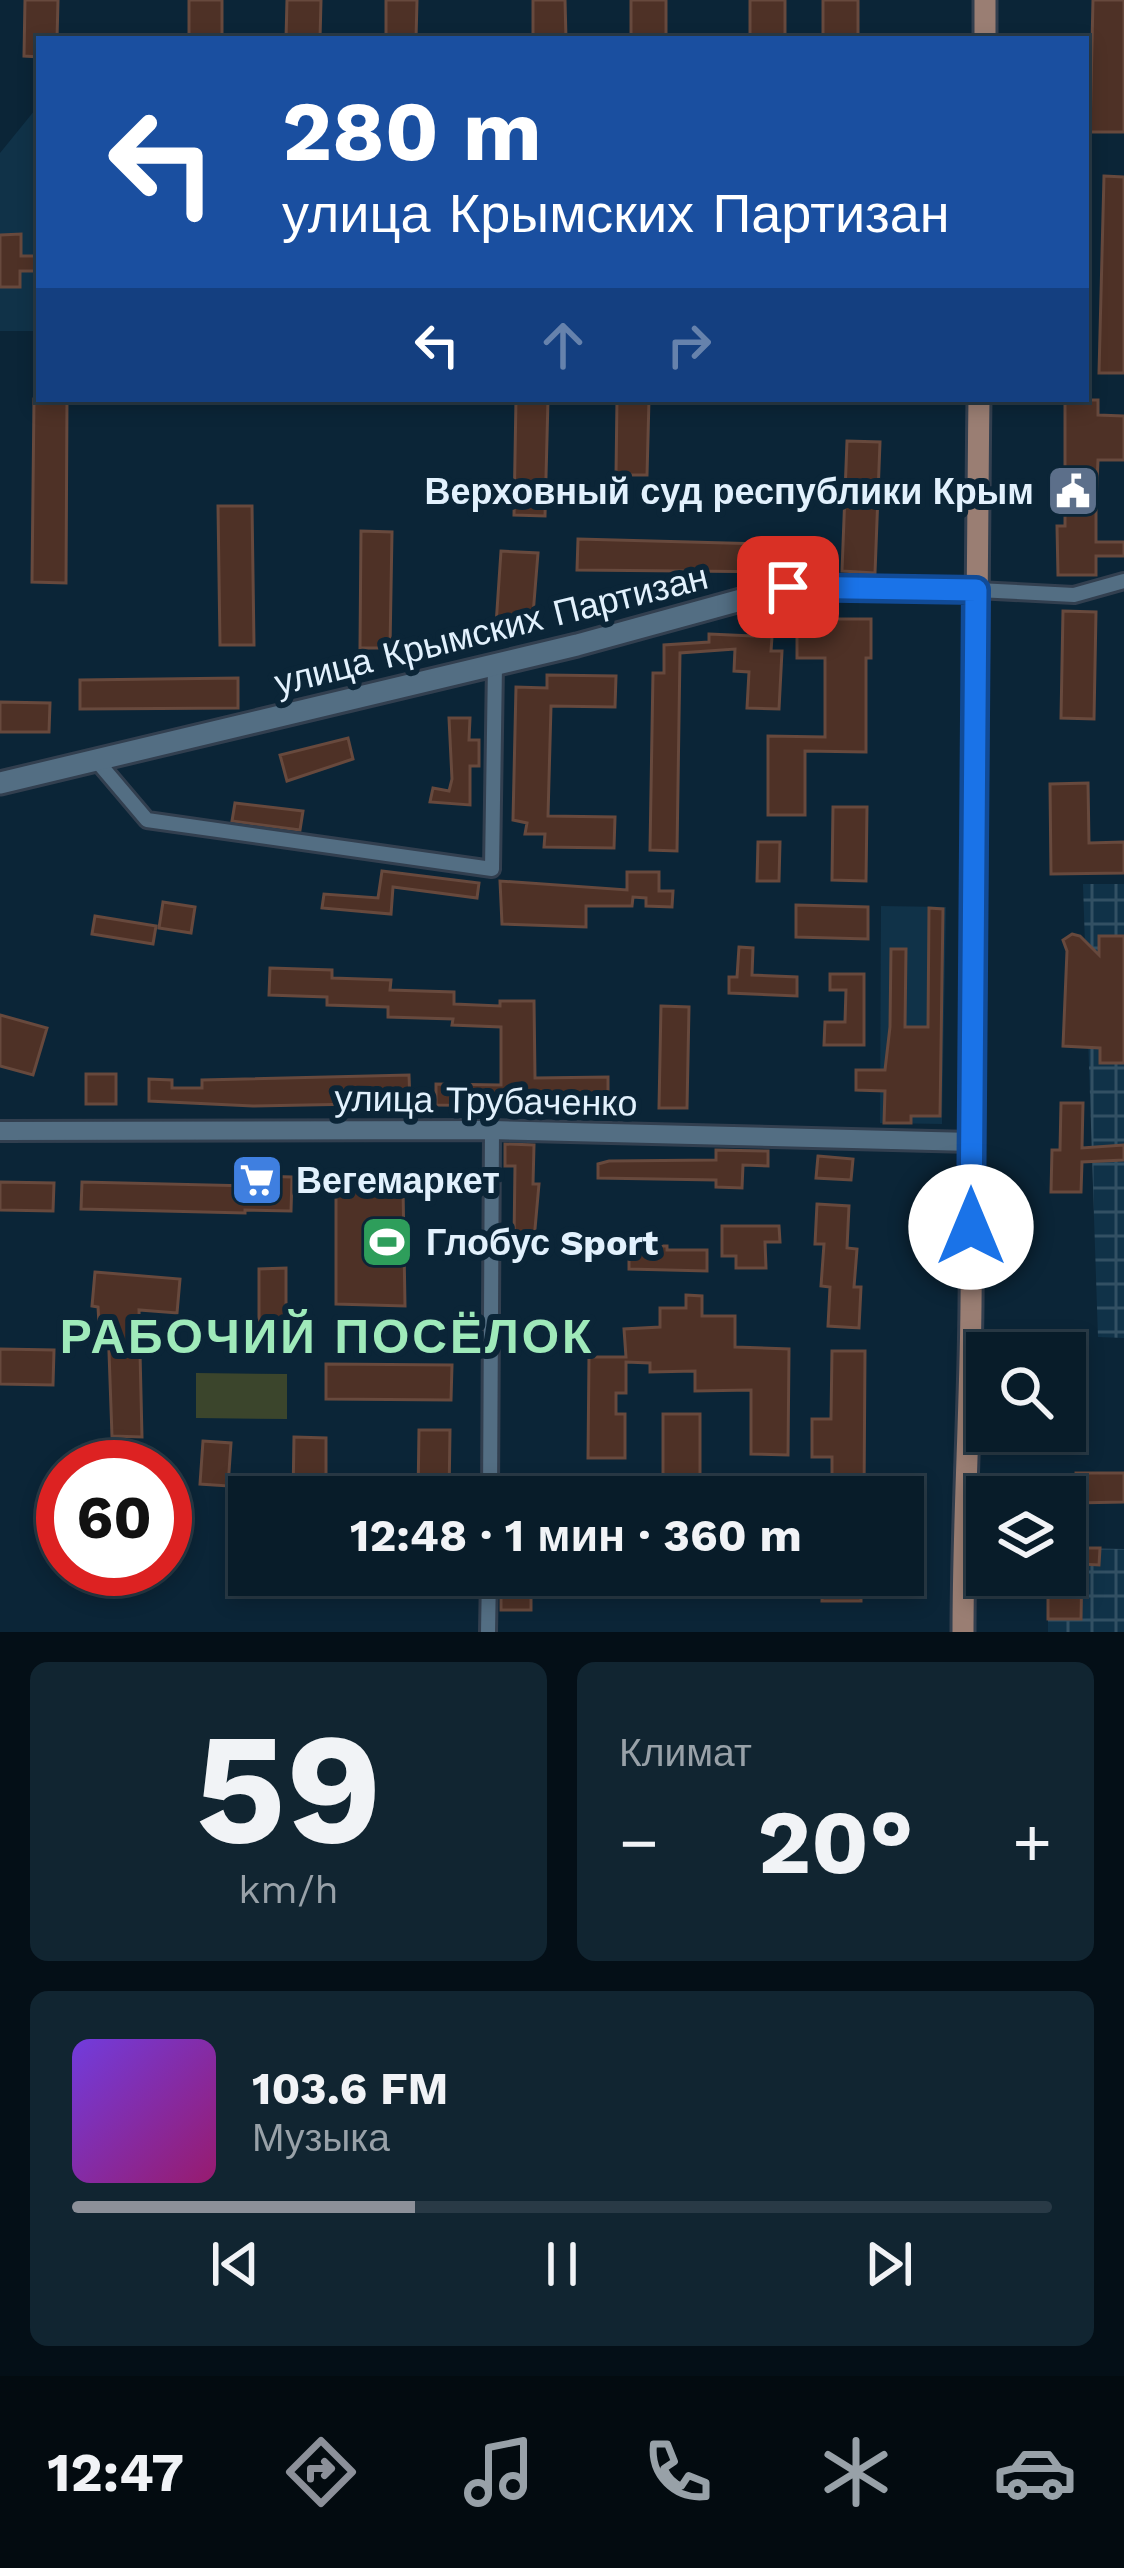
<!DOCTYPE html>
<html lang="ru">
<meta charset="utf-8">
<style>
:root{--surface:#081c29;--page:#112531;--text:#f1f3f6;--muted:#98a1a8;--line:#293a46;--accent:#8c9099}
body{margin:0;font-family:"Work Sans",sans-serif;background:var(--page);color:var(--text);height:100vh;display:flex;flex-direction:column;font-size:45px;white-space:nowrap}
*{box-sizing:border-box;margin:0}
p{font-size:39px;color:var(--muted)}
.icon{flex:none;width:66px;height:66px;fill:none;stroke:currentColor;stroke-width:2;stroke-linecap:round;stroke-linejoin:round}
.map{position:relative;height:1632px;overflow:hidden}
.drawer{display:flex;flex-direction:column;gap:30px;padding:30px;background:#040f17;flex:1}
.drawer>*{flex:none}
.banner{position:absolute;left:36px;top:36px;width:1053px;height:366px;border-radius:0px;box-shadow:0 6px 18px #0003,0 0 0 3px var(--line);background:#1a4fa0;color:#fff;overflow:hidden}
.tools{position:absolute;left:966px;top:1332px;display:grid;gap:24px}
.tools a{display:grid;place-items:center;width:120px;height:120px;border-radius:0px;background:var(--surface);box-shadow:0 6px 18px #0003,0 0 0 3px var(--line);font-size:60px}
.speed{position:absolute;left:36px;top:1440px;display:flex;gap:24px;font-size:60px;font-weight:700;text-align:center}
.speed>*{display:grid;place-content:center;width:156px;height:156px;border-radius:50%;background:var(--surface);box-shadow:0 6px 18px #0003,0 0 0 3px var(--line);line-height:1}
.speed .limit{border:18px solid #d22;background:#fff;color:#111}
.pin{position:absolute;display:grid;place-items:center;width:102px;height:102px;color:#fff;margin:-51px;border-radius:24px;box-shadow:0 6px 18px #0006}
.me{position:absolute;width:132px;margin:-66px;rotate:0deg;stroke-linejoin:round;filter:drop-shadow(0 0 9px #0008)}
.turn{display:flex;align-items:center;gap:42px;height:252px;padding:0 48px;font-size:54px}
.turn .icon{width:156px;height:156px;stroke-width:2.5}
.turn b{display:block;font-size:84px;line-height:102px}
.lanes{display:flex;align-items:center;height:114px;padding:0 48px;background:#0003;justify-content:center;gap:60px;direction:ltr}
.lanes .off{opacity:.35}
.big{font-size:90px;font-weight:700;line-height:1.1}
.drawer .card{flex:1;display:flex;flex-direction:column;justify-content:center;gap:18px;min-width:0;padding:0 42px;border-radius:18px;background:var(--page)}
.drawer .dial{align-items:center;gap:0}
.dial b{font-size:156px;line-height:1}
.song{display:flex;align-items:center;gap:36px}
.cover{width:144px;height:144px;border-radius:18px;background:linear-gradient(135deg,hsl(260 70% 55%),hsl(320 70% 35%))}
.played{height:12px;border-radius:6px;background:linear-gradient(90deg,var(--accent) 35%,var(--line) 35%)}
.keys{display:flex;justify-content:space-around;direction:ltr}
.heat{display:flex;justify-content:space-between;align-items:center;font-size:66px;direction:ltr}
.drawer .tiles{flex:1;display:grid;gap:30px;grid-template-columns:1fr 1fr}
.card:last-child{grid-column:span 2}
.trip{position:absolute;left:228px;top:1476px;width:696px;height:120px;border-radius:0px;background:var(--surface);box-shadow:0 6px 18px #0003,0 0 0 3px var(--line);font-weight:700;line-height:120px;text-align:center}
.tab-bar{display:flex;height:192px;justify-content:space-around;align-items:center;background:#030b10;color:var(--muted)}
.tab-bar .icon{width:84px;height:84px}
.tab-bar .current{color:var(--accent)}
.tab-bar b{font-size:54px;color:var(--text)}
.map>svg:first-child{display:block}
.built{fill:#103248}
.industrial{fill:url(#industrial-grid)}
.green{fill:#3b452c}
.building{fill:#4e3126;stroke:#67493d;stroke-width:3}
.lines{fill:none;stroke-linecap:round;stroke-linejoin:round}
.minor-casing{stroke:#323f4f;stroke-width:20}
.tertiary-casing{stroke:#323f4f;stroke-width:24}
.secondary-casing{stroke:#323f4f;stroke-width:27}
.primary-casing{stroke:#323f4f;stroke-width:27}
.minor{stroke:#536e83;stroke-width:14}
.tertiary{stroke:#536e83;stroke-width:18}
.secondary{stroke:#536e83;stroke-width:21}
.primary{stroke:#9a7e73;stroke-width:21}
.route-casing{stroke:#114b97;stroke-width:30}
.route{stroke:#1a73e8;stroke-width:21}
.labels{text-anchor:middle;stroke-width:12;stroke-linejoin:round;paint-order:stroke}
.poi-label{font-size:36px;font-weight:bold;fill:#e2f1fd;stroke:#0b2537;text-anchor:start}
.street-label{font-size:36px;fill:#e2f1fd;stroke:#0b2537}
.district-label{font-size:48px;font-weight:bold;letter-spacing:3px;fill:#9feaba;stroke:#0b2537}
</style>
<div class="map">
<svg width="1124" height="1632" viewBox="0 0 1124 1632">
<defs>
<pattern id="industrial-grid" width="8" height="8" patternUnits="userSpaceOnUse" patternTransform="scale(3)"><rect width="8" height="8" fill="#103248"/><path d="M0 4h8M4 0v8" fill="none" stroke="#325063"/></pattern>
</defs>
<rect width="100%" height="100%" fill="#0b2537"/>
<path class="built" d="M39 105V331H0V153Z
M881 906 946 907 942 1124 880 1123Z"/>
<path class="industrial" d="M1083 884H1124V1338L1098 1337Z
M1065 1548 1124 1549V1632H1048V1575H1065Z"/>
<path class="green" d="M196 1373 287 1374V1419L196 1418Z"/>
<path class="building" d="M25 0H58L57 39H39V57L24 56Z
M189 0H222V39H189Z
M287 0H321L320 39H286Z
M386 0H417L416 39H386Z
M533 0H565L566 39H533Z
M631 0H666V39H631Z
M750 0H785V39H750Z
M823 0H858V39H823Z
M1093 0H1124V132H1090Z
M1104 176 1124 177V373H1099Z
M21 234V256H39V271H20V287H0V235Z
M34 399H67L66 583 32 582Z
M516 399H548L545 516 514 515Z
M617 399H649L647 475H616Z
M1065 400H1098V415L1124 416V460H1098L1096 506V542H1124V556H1096V575H1058L1057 526H1065Z
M847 441 880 442 875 573 842 571Z
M218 506H252L254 645H220Z
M361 531 392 532 390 648H360Z
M578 539 802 545 801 572 577 570Z
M501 551 538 553 532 627 496 625Z
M1063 611 1096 612 1094 719 1061 718Z
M797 619H871V658H866V752L805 751V815H768V736L825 737V658H797Z
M709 634 772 637 771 651H782L779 709 747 708 749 672 734 671 735 649 680 653 677 851 650 850 653 673H664V645L709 642Z
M547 675 616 676 615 707 551 706 548 816 615 817 614 848 544 847 545 834H525L527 823 513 820 516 687 547 688Z
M238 678V708L80 709V680Z
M0 702 50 703 49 732H0Z
M449 718H470L469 740H479V766H470V805L430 802 433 788 449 791 452 779Z
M348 738 353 759 287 781 280 755Z
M1088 783 1089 843 1124 842V873L1051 874 1050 784Z
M235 803 303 811 300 830 232 821Z
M833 807H867L866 881 832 880Z
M758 842H780L779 881H757Z
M382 871 479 883 477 898 393 887 391 914 322 908 324 894 378 898Z
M627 872H659V891H673L672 907 646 906V898L633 897 632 906H586V927L502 924 500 881 627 890Z
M163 902 195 907 191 933 159 928Z
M796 905 868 907V939L796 937Z
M929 908 943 909 940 1116H911V1123H884L885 1091 856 1090V1070H885L890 1027 891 949H906L905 1027H928Z
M95 916 156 926 153 944 92 934Z
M1072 934 1080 936 1099 955V936H1124V1063H1100V1048L1063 1046 1067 951 1063 940Z
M739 947 753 948 752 975 797 977V996L729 993V977H737Z
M270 968 332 970V978L391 980 390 990 454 992V1004L500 1006V1001H534L535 1078 608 1077V1107L436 1105V1084L501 1085V1027L452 1025 453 1019 388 1017V1007L327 1005V997L269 995Z
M830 974H864V1045H824L825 1022H845L846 990H830Z
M661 1006 689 1007 687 1108H659Z
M0 1015 47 1028 33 1075 0 1066Z
M86 1074H116V1104H86Z
M409 1075 410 1103 253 1106 149 1101V1079L172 1080V1088H202V1080Z
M1061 1103H1083L1082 1148 1124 1145V1160L1082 1162 1081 1192H1051L1052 1150H1060Z
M505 1144 534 1145 533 1184H539L534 1240H514L515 1166H505Z
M716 1150 768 1151V1166L743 1165 742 1188 716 1187V1180L598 1178V1164L609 1161 716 1160Z
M818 1156 853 1159 851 1180 816 1178Z
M251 1176 292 1177 291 1211 245 1210V1213L81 1209 82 1182 251 1186Z
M0 1182 54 1183 53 1211 0 1210Z
M336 1184H357V1189L403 1188 405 1306 336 1304Z
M817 1204 849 1206 847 1248 857 1249 854 1287H861L859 1328 828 1326 830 1287 821 1286 824 1244H815Z
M722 1226H779L780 1242H765L766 1268H736V1256H722Z
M656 1246H667V1250H707V1271L629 1269V1249H656Z
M286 1268V1342H245V1319H259V1269Z
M95 1272 180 1279 177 1313 139 1310 142 1437 112 1436 108 1324H99L98 1307 92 1306Z
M686 1295 702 1296V1316H735V1347L789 1349 788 1455 751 1454V1390L695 1391V1371L650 1372V1363L626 1362V1393H616V1414H625V1458H588L589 1357H626L624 1329 660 1327V1308H686Z
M0 1349 54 1350 53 1385 0 1384Z
M832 1351H865L864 1497H814V1483H832V1457H812V1419H831Z
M326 1364 452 1365 451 1400 326 1399Z
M663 1414H700V1497H663Z
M419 1430H450L449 1497H418Z
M294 1437 326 1438V1497H293Z
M203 1441 231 1443 228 1486 200 1484Z
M1076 1473H1124V1502L1075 1503Z
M1065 1548H1100L1099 1565 1082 1564 1081 1619H1048V1575H1065Z
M501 1575H624V1587L537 1594 531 1595V1610H501Z
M742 1575H782V1597L742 1596Z
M823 1575H861V1601H822Z"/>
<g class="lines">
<g class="minor-casing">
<path id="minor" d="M977 590 1074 595 1124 581
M97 761 147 820 492 869 495 664
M490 1497 492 1130
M488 1632 489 1575"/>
</g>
<g class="tertiary-casing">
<path id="tertiary" d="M0 1131 492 1130 972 1142"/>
</g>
<g class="secondary-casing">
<path id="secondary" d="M0 783 577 645 788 587 977 590"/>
</g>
<g class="primary-casing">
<path id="primary" d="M985 39V0
M963 1632C963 1523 970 1415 971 1306 974 1003 975 701 979 399"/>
</g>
<use href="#minor" class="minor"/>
<use href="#tertiary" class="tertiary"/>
<use href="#secondary" class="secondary"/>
<use href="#primary" class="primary"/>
</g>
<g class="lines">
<g class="route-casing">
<path id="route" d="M788 587 976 590 971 1227"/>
</g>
<use href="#route" class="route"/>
</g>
<defs>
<g id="civic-square" transform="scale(2.7)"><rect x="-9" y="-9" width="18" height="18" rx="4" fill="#5c6f8a" stroke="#0b2537"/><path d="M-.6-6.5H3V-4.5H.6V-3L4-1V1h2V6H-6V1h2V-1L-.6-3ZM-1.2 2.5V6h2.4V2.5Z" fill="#fff"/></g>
<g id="supermarket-square" transform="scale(2.7)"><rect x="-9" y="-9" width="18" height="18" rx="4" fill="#3f7fe0" stroke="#0b2537"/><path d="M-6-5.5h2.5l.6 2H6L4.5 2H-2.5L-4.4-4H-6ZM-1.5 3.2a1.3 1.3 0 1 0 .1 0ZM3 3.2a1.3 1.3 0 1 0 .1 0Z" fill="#fff"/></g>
<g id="stadium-square" transform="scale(2.7)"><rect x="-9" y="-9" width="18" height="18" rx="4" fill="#2e9e5b" stroke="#0b2537"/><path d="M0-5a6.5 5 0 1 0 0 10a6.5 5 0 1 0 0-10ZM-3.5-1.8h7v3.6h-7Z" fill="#fff"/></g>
</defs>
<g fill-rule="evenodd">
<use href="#civic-square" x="1073" y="491"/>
<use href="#supermarket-square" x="257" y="1180"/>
<use href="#stadium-square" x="387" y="1242"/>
</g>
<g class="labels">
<g class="poi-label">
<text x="1034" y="504" text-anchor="end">Верховный суд республики Крым</text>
<text x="296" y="1193">Вегемаркет</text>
<text x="426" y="1255">Глобус Sport</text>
</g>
<g class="street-label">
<text transform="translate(491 629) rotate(-14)" y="13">улица Крымских Партизан</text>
<text transform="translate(486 1100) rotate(1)" y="13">улица Трубаченко</text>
</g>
<g class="district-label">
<text x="327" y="1353">РАБОЧИЙ ПОСЁЛОК</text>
</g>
</g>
</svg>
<div class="tools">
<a><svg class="icon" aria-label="search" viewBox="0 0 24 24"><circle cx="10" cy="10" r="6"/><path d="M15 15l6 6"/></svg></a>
<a><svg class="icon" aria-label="layers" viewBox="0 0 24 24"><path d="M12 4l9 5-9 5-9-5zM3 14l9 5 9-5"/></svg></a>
</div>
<div class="speed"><div class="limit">60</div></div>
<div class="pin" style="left:788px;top:587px;background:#d93025"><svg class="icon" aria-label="arrive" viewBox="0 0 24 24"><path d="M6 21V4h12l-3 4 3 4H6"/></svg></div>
<svg class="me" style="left:971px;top:1227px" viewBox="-20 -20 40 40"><circle r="19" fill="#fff"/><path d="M0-13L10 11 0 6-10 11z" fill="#1a73e8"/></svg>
<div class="trip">12:48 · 1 мин · 360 m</div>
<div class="banner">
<div class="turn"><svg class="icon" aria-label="left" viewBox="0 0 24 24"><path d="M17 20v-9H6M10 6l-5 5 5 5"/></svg><div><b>280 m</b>улица Крымских Партизан</div></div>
<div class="lanes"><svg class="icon" aria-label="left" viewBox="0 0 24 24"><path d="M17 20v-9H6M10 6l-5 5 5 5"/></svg><svg class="icon off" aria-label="ahead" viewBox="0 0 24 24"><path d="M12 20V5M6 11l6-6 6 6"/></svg><svg class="icon off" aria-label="right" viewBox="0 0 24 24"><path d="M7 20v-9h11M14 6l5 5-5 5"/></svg></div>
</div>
</div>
<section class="drawer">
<div class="tiles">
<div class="card dial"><b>59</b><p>km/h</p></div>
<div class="card"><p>Климат</p>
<div class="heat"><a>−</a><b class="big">20°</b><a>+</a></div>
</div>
<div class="card">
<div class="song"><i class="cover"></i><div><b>103.6 FM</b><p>Музыка</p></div></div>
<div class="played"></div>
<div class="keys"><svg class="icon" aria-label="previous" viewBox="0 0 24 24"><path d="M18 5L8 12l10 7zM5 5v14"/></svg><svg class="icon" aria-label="pause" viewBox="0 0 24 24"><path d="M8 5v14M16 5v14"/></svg><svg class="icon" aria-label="next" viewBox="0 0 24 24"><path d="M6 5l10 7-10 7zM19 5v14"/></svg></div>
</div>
</div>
</section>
<nav class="tab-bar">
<b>12:47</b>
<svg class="icon current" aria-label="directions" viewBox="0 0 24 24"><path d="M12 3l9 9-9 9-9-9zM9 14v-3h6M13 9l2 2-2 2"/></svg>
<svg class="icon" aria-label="music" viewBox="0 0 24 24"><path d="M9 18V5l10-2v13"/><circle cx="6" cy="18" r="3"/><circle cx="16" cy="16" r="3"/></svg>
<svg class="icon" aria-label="phone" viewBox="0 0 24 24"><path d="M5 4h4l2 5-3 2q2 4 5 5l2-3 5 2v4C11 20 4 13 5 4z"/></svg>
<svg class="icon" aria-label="climate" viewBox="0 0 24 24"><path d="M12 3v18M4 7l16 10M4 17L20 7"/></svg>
<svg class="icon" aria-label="car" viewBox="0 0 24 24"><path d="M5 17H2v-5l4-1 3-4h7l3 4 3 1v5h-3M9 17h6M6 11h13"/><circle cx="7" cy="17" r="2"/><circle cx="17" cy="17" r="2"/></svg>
</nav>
